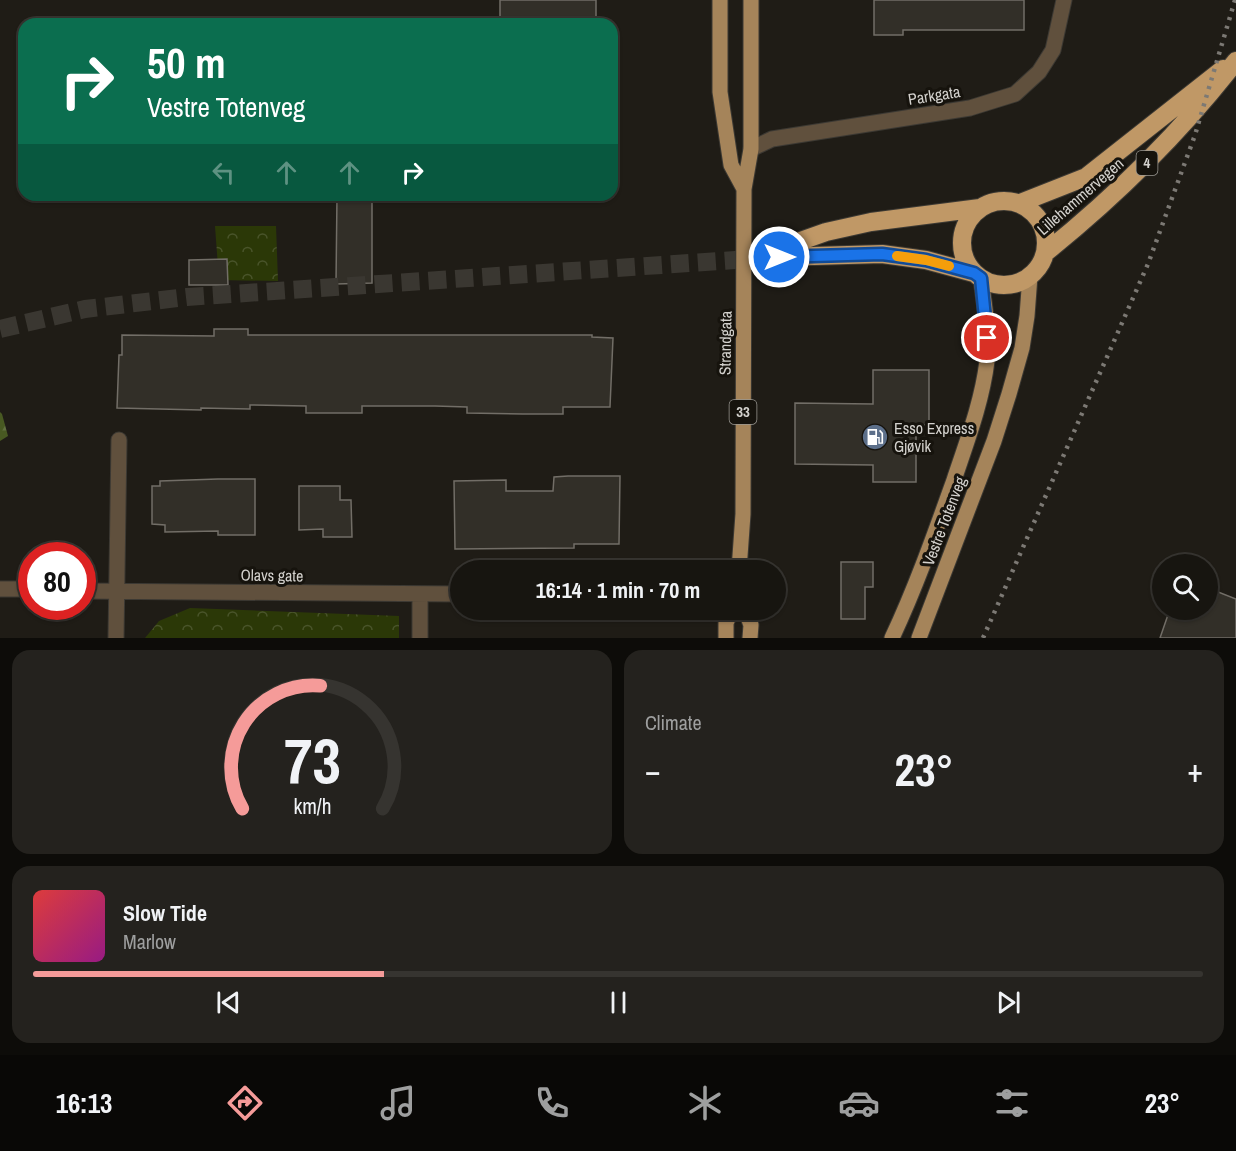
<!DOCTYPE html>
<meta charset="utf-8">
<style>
:root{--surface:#171510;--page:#24221e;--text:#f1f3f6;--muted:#9e9f9f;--line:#363430;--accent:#f59b99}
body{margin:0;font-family:"Archivo Narrow",sans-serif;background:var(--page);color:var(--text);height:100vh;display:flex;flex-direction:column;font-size:22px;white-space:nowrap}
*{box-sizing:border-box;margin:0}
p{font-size:20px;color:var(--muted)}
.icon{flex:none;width:33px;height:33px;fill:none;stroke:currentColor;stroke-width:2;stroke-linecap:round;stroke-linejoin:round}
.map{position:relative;height:638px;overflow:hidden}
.drawer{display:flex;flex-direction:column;gap:12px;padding:12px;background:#0d0c09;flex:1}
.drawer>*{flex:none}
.banner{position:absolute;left:18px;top:18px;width:600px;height:183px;border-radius:18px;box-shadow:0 2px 4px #0004,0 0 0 2px var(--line);background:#0b6e4f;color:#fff;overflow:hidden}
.buttons{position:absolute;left:1152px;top:554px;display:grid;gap:12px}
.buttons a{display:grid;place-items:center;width:66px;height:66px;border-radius:50%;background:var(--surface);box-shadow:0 2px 4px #0004,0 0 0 2px var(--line);font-size:30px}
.speed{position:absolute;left:18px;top:542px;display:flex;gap:12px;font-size:30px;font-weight:700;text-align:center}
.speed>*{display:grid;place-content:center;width:78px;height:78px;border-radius:50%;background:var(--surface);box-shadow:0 2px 4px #0004,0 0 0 2px var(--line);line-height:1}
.speed .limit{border:9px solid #d22;background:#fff;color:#111}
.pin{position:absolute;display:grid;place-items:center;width:51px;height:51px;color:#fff;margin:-26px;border:3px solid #fff;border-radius:50%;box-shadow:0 2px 6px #0007}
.me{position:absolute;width:66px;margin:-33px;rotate:90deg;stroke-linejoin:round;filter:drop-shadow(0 0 4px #0008)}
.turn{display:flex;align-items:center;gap:21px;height:126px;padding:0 30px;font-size:27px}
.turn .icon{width:78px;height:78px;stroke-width:2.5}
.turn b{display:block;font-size:42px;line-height:51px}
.lanes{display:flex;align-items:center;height:57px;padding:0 30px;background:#0003;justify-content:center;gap:30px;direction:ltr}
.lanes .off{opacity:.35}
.big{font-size:45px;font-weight:800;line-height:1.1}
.drawer .widget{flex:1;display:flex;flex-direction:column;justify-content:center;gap:9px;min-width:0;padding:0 21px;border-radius:18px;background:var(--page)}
.drawer .dial{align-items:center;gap:0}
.dial svg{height:156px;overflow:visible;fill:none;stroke:var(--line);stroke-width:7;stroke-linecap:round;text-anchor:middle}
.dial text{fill:var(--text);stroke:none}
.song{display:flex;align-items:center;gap:18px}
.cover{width:72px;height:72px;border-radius:9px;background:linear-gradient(135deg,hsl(0 70% 55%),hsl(310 70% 35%))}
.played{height:6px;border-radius:3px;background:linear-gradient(90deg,var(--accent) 30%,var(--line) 30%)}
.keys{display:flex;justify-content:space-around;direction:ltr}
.heat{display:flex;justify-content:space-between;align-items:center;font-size:33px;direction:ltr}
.drawer .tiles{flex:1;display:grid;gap:12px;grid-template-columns:1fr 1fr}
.widget:last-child{grid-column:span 2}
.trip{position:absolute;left:450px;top:560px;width:336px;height:60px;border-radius:30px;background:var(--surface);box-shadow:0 2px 4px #0004,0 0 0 2px var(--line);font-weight:800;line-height:60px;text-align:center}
.dock{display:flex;height:96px;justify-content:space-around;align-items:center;background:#090806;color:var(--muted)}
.dock .icon{width:42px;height:42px}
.dock .active{color:var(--accent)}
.dock b{font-size:27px;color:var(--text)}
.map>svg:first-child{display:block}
.forest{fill:url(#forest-firs)}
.park{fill:url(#park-crowns)}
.building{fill:#322f28;stroke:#726e67;stroke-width:1.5}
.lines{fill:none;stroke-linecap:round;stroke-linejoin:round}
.highway-tunnel{stroke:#3a3731;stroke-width:18;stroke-dasharray:18 9;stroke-linecap:butt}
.street-casing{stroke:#3c3933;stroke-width:17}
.primary-casing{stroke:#3c3933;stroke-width:17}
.highway-casing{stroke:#3c3933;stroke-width:20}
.street{stroke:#60503d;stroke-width:15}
.primary{stroke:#a5845a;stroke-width:15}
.highway{stroke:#c09866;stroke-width:18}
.rail{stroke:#7c7974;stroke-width:4.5;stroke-dasharray:3 6;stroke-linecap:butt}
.route-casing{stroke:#114b97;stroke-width:15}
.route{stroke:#1a73e8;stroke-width:10}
.slow{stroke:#f59e0b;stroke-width:10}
.labels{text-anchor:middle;stroke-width:6;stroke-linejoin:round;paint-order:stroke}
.shield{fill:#16130d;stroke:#9a9893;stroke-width:1.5}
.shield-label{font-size:15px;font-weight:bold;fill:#d3d1cd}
.street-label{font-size:16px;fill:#d3d1cd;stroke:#16130d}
.poi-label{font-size:16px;fill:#d3d1cd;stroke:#16130d;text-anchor:start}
</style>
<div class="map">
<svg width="1236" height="638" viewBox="0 0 1236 638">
<defs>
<pattern id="forest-firs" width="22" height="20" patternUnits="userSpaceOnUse" patternTransform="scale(1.5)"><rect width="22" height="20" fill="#485922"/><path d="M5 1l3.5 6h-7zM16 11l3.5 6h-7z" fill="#627041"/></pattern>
<pattern id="park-crowns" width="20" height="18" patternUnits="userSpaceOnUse" patternTransform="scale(1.5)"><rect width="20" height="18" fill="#2b3807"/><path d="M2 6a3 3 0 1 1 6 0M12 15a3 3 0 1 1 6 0" fill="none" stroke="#49542a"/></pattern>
</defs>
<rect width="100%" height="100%" fill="#1f1c16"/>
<path class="forest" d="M0 412 2 414 8 436 0 441Z"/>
<path class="park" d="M215 226H276L278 281 219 280Z
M190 608 399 616V638H145L159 621Z"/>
<path class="building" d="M500 0H596V24H500Z
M874 0H1024V30H903V35H874Z
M337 195H372V283L336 284Z
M227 259 228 285H189V260Z
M214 329H248V335H592V337L613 338 610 407H563V414H523L467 413V407L435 406H362V413H306V406L250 405V409L201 408V410L117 408 119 355H122V335L214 336Z
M873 370H929V425H916V482H873V465L795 464V403L873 404Z
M568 476H620L619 544H574V548L455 549 454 481 506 480V491H553L554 477Z
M218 479H255V535H218V531L165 532V525L152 524V486H160V481Z
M299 486H340V500H351L352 537H323V529L299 530Z
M841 562H873V587H865V619H841Z
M1208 588 1236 599V638H1160L1170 609H1208Z"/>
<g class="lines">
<path class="highway-tunnel" d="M0 329 85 309 187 297 779 257"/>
<g class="street-casing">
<path id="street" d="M751 149 772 139 970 108 1015 94 1039 72 1053 50 1064 0
M0 589H32
M82 591 460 594
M420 595V638
M116 638 119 440"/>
</g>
<g class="primary-casing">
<path id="primary" d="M720 0V92L731 165 744 189
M739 570 743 514 744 189 751 149V0
M745 609 751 625 750 638
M726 638V623L732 609
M892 638C916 587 935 533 954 480 967 441 982 402 987 361 990 334 984 305 981 278
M919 638 994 441 1009 394 1022 348 1027 316 1030 276"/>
</g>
<g class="highway-casing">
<path id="highway" d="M962 243a42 42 0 1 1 84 0a42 42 0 1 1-84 0Z
M1020 203 1086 177 1223 69
M1045 253C1116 196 1180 133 1236 61
M779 257 795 243 826 232 871 222 980 208
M779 257 882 254 926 260 974 273"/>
</g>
<use href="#street" class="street"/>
<use href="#primary" class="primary"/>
<use href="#highway" class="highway"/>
<path class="rail" d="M983 638 1148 264 1195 135 1235 0"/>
</g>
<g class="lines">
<g class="route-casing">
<path id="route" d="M779 257 882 254 926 260 974 273 981 278 987 338"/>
</g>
<use href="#route" class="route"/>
<path class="slow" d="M897 256 926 260 949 266"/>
</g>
<defs>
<g id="fuel-disc" transform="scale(1.35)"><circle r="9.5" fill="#5c6f8a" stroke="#16130d"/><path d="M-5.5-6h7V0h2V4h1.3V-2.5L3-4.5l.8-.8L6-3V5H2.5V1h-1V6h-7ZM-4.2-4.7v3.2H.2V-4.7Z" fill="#fff"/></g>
</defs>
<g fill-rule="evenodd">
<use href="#fuel-disc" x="875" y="437"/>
</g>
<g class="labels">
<g class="shield">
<rect x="1136.5" y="151" width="21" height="24" rx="4.5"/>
<rect x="729.5" y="400" width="27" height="24" rx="4.5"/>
</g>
<g class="shield-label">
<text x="1147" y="168">4</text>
<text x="743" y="417">33</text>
</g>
<g class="street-label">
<text transform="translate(934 95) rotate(-9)" y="6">Parkgata</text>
<text transform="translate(1080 196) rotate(-41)" y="6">Lillehammervegen</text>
<text transform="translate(725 343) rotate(-89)" y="6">Strandgata</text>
<text transform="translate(944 521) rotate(-69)" y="6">Vestre Totenveg</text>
<text transform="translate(272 575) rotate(1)" y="6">Olavs gate</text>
</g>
<g class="poi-label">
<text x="894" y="434">Esso Express<tspan x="894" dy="18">Gjøvik</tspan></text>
</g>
</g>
</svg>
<div class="buttons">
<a><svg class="icon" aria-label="search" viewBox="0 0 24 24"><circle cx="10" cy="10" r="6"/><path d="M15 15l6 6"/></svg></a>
</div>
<div class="speed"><div class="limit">80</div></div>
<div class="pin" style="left:987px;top:338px;background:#d93025"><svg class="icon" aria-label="arrive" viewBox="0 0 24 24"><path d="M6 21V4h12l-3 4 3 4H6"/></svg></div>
<svg class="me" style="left:779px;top:257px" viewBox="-20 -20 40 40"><circle r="17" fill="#1a73e8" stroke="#fff" stroke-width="3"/><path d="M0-11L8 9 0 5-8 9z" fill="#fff"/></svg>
<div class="trip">16:14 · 1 min · 70 m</div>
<div class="banner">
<div class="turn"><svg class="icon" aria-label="right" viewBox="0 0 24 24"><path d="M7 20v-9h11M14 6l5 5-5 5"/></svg><div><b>50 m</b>Vestre Totenveg</div></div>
<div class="lanes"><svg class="icon off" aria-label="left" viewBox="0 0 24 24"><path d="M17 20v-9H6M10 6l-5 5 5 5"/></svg><svg class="icon off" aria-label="ahead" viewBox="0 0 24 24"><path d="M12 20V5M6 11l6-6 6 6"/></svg><svg class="icon off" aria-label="ahead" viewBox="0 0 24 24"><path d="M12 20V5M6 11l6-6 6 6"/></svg><svg class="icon" aria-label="right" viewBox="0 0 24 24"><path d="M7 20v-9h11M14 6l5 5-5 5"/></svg></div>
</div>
</div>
<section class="drawer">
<div class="tiles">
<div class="widget dial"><svg viewBox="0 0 100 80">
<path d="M14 69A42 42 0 1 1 86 69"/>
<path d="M14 69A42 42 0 0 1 54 6" stroke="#f59b99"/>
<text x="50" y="56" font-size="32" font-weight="700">73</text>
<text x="50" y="72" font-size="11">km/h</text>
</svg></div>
<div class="widget"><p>Climate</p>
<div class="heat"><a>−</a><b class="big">23°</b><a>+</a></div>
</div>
<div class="widget">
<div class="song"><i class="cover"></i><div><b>Slow Tide</b><p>Marlow</p></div></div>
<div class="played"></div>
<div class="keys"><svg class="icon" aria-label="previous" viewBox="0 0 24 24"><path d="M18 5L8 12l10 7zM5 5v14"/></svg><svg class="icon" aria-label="pause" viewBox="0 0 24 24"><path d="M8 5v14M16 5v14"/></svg><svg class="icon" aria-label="next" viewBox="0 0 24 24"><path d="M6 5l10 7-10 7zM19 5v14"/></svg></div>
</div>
</div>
</section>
<nav class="dock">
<b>16:13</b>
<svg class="icon active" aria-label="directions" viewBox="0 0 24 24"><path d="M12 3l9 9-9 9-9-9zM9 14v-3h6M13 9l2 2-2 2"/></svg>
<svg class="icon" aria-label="music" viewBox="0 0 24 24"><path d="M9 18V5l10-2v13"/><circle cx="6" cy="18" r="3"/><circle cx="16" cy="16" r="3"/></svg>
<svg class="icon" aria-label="phone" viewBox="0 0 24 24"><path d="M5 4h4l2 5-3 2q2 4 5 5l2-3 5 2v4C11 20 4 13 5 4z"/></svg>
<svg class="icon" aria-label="climate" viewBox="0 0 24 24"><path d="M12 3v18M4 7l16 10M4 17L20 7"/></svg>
<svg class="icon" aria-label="car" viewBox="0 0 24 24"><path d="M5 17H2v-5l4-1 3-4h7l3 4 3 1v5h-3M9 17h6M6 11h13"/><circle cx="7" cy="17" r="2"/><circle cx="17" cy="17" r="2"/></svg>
<svg class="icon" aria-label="filters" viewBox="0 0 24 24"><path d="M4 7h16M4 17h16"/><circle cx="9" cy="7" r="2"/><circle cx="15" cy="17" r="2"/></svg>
<b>23°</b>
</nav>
